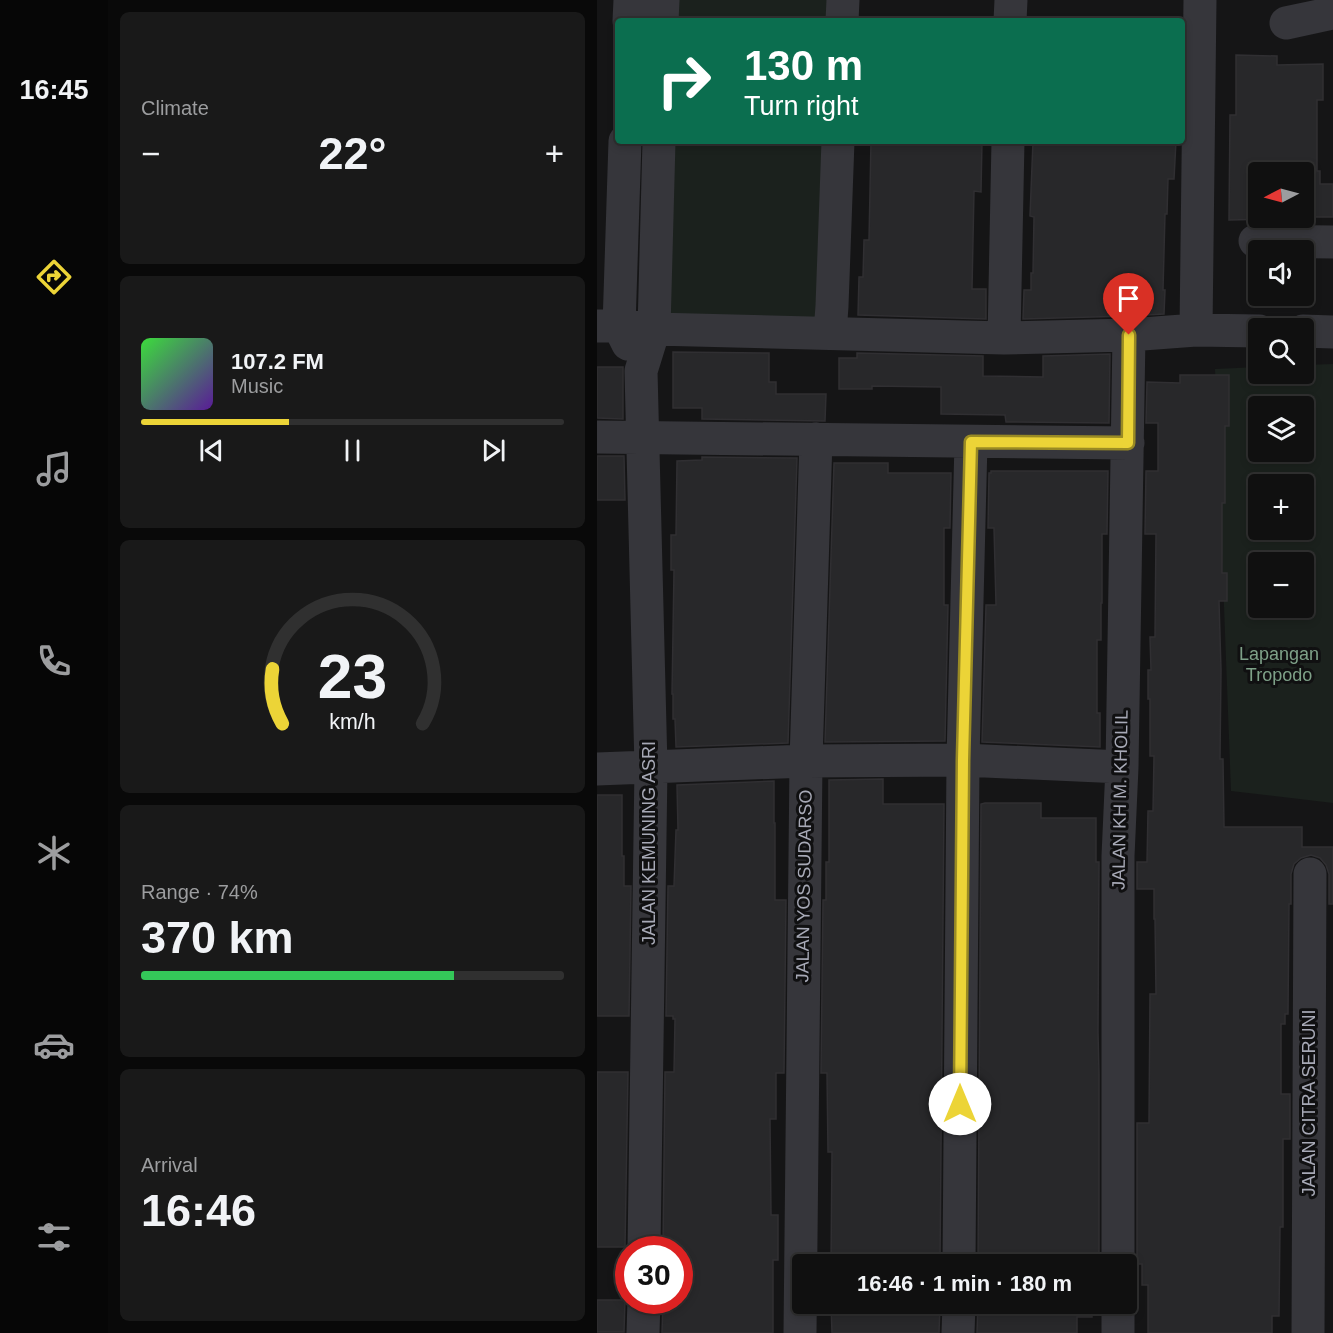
<!DOCTYPE html>
<meta charset="utf-8">
<style>
:root{--surface:#101010;--page:#191919;--text:#f1f3f6;--muted:#9c9d9f;--line:#303030;--accent:#ecd437}
body{margin:0;font-family:Helvetica,sans-serif;background:var(--page);color:var(--text);height:100vh;display:flex;flex-direction:column;font-size:22px;white-space:nowrap}
*{box-sizing:border-box;margin:0}
p{font-size:20px;color:var(--muted)}
.icon{flex:none;width:33px;height:33px;fill:none;stroke:currentColor;stroke-width:2;stroke-linecap:round;stroke-linejoin:round}
.map{position:relative;flex:1;overflow:hidden}
.details{display:flex;flex-direction:column;gap:12px;padding:12px;background:#090909;width:489px}
.details>*{flex:none}
.hud{position:absolute;left:18px;top:18px;width:570px;height:126px;border-radius:6px;box-shadow:0 3px 9px #0003,0 0 0 2px var(--line);background:#0b6e4f;color:#fff;overflow:hidden}
.needle{width:39px;rotate:264deg}
.controls{position:absolute;left:651px;top:162px;display:grid;gap:12px}
.controls a{display:grid;place-items:center;width:66px;height:66px;border-radius:6px;background:var(--surface);box-shadow:0 3px 9px #0003,0 0 0 2px var(--line);font-size:30px}
.speed{position:absolute;left:18px;top:1236px;display:flex;gap:12px;font-size:30px;font-weight:700;text-align:center}
.speed>*{display:grid;place-content:center;width:78px;height:78px;border-radius:50%;background:var(--surface);box-shadow:0 3px 9px #0003,0 0 0 2px var(--line);line-height:1}
.speed .limit{border:9px solid #d22;background:#fff;color:#111}
.pin{position:absolute;display:grid;place-items:center;width:51px;height:51px;color:#fff;margin:-62px -26px;border-radius:50% 50% 50% 0;rotate:-45deg;box-shadow:0 0 6px #0007}
.pin .icon{rotate:45deg}
.me{position:absolute;width:66px;margin:-33px;rotate:0deg;stroke-linejoin:round;filter:drop-shadow(0 0 4px #0008)}
.turn{display:flex;align-items:center;gap:21px;height:126px;padding:0 30px;font-size:27px}
.turn .icon{width:78px;height:78px;stroke-width:2.5}
.turn b{display:block;font-size:42px;line-height:51px}
.big{font-size:45px;font-weight:700;line-height:1.1}
.details .card{flex:1;display:flex;flex-direction:column;justify-content:center;gap:9px;min-width:0;padding:0 21px;border-radius:9px;background:var(--page)}
.details .dial{align-items:center;gap:0}
.dial svg{height:156px;overflow:visible;fill:none;stroke:var(--line);stroke-width:7;stroke-linecap:round;text-anchor:middle}
.dial text{fill:var(--text);stroke:none}
.song{display:flex;align-items:center;gap:18px}
.cover{width:72px;height:72px;border-radius:9px;background:linear-gradient(135deg,hsl(120 70% 55%),hsl(270 70% 35%))}
.played{height:6px;border-radius:3px;background:linear-gradient(90deg,var(--accent) 35%,var(--line) 35%)}
.keys{display:flex;justify-content:space-around;direction:ltr}
.heat{display:flex;justify-content:space-between;align-items:center;font-size:33px;direction:ltr}
.charge{height:9px;border-radius:4px;background:linear-gradient(90deg,#34c759 74%,var(--line) 0)}
.trip{position:absolute;left:195px;top:1254px;width:345px;height:60px;border-radius:6px;background:var(--surface);box-shadow:0 3px 9px #0003,0 0 0 2px var(--line);font-weight:700;line-height:60px;text-align:center}
main{display:flex;flex:1;min-height:0}
.dock{display:flex;flex-direction:column;width:108px;justify-content:space-around;align-items:center;background:#060606;color:var(--muted)}
.dock .icon{width:42px;height:42px}
.dock .current{color:var(--accent)}
.dock b{font-size:27px;color:var(--text)}
.map>svg:first-child{display:block}
.green{fill:#1b211d;fill-rule:evenodd}
.building{fill:#28282a;stroke:#302f32;stroke-width:1.5}
.lines{fill:none;stroke-linecap:round;stroke-linejoin:round}
.minor{stroke:#36363b;stroke-width:33}
.route-casing{stroke:#998a24;stroke-width:15}
.route{stroke:#ecd437;stroke-width:10}
.labels{text-anchor:middle;stroke-width:6;stroke-linejoin:round;paint-order:stroke}
.park-label{font-size:18px;fill:#7ea188;stroke:#101011}
.street-label{font-size:18px;fill:#a7a9b6;stroke:#101011}
</style>
<main>
<nav class="dock">
<b>16:45</b>
<svg class="icon current" aria-label="directions" viewBox="0 0 24 24"><path d="M12 3l9 9-9 9-9-9zM9 14v-3h6M13 9l2 2-2 2"/></svg>
<svg class="icon" aria-label="music" viewBox="0 0 24 24"><path d="M9 18V5l10-2v13"/><circle cx="6" cy="18" r="3"/><circle cx="16" cy="16" r="3"/></svg>
<svg class="icon" aria-label="phone" viewBox="0 0 24 24"><path d="M5 4h4l2 5-3 2q2 4 5 5l2-3 5 2v4C11 20 4 13 5 4z"/></svg>
<svg class="icon" aria-label="climate" viewBox="0 0 24 24"><path d="M12 3v18M4 7l16 10M4 17L20 7"/></svg>
<svg class="icon" aria-label="car" viewBox="0 0 24 24"><path d="M5 17H2v-5l4-1 3-4h7l3 4 3 1v5h-3M9 17h6M6 11h13"/><circle cx="7" cy="17" r="2"/><circle cx="17" cy="17" r="2"/></svg>
<svg class="icon" aria-label="filters" viewBox="0 0 24 24"><path d="M4 7h16M4 17h16"/><circle cx="9" cy="7" r="2"/><circle cx="15" cy="17" r="2"/></svg>
</nav>
<section class="details">
<div class="card"><p>Climate</p>
<div class="heat"><a>−</a><b class="big">22°</b><a>+</a></div>
</div>
<div class="card">
<div class="song"><i class="cover"></i><div><b>107.2 FM</b><p>Music</p></div></div>
<div class="played"></div>
<div class="keys"><svg class="icon" aria-label="previous" viewBox="0 0 24 24"><path d="M18 5L8 12l10 7zM5 5v14"/></svg><svg class="icon" aria-label="pause" viewBox="0 0 24 24"><path d="M8 5v14M16 5v14"/></svg><svg class="icon" aria-label="next" viewBox="0 0 24 24"><path d="M6 5l10 7-10 7zM19 5v14"/></svg></div>
</div>
<div class="card dial"><svg viewBox="0 0 100 80">
<path d="M14 69A42 42 0 1 1 86 69"/>
<path d="M14 69A42 42 0 0 1 9 41" stroke="#ecd437"/>
<text x="50" y="56" font-size="32" font-weight="700">23</text>
<text x="50" y="72" font-size="11">km/h</text>
</svg></div>
<div class="card"><p>Range · 74%</p><b class="big">370 km</b><div class="charge"></div></div>
<div class="card"><p>Arrival</p><b class="big">16:46</b></div>
</section>
<div class="map">
<svg width="736" height="1333" viewBox="0 0 736 1333">
<rect width="100%" height="100%" fill="#151516"/>
<path class="green" d="M66 0H246L245 21H65Z
M62 141H241L233 333 57 329Z
M736 364V803L634 791 618 369 661 367 662 374H706L707 365ZM662 406H706V452H662ZM662 484H706V530H662ZM662 562H706V608H662Z"/>
<path class="building" d="M639 55 680 56V65L726 64V100H720V171H723V184H736V217H706V172H662V218H677V219L632 220 633 115H639Z
M274 141H385L384 192 377 191 375 289H389V319L261 315 262 277H266L267 240H272Z
M436 141H579L577 179H571L570 214H568L566 290H568L567 314 531 316 426 319 427 290H434V273H436L437 217 433 216Z
M76 352 172 353V382H179V394H229L228 421 105 419V408H76Z
M260 353 386 356V376L446 377V356L513 354 512 423 409 422 408 415 344 414V387L275 386V389H242V358H260Z
M0 367H26V419L0 418Z
M583 375H632V426H628V503H625V573H630V601H622L624 670 623 759H626L627 827H705V847H736V904H732V874L729 865 723 858 714 855 704 858 697 864 694 874V904H692L691 1014H688V1024H684V1094H693V1139H686V1227H683L682 1316H675V1333H551V1285H545V1264H540V1123H552L553 994H559L558 919H557V889H540V862H550L551 811H556L557 756H553V699H551V670H554L553 637H558L559 534H548L549 471H561V423H549L550 382 583 383Z
M0 456H27L28 500H0Z
M105 457 200 458 191 743 79 747 78 719H76V694H75L77 570H74V535H79L80 461 105 460Z
M237 463H291V473H354L353 528H347V605H351L348 741 228 742Z
M394 471H511L510 534H505V603H504V640H500V713H503V747L385 742 389 605H399L397 528H391L392 473H394Z
M286 779V804H347L343 1264H234L235 1152H231L230 1073H224L226 900H229V862H232V780Z
M177 781V823H178V900H189L187 1073H179V1119H173L174 1215H181V1260H176V1333H65L66 1300H82V1248H66L68 1072H77L78 1019H76V1016H69L71 886H77L79 830H81L80 785Z
M0 795H25V856H27V886H34L32 1016H0Z
M388 803H444V818H499V862H502L501 1032 502 1074V1264H381L384 804Z
M0 1072H31L28 1247H0Z
M0 1300H28L27 1332H0Z
M234 1304H343L342 1333H235Z
M381 1304H495V1317H480V1333H380Z"/>
<g class="lines">
<path class="minor" d="M32 21 33 0
M65 21 66 0
M245 21 246 0
M413 21 414 0
M689 23 736 13
M28 141 22 326 31 344
M658 241 736 242
M0 326H22L57 329 407 338 532 335 599 330 662 331
M599 330 603 0
M706 331 736 332
M233 333 235 306 241 141
M407 338 411 141
M0 437 531 443
M0 769 209 761 366 760 525 767
M47 1250 54 767 44 371 57 329 62 141
M362 1264 366 760 374 442
M521 1264V856L525 767 532 335
M46 1333 47 1300
M203 1333 209 761 219 439
M361 1333 362 1304
M521 1333V1304
M711 1333 713 874"/>
</g>
<g class="lines">
<g class="route-casing">
<path id="route" d="M363 1104 366 760 374 442 531 443 532 335"/>
</g>
<use href="#route" class="route"/>
</g>
<g class="labels">
<g class="park-label">
<text x="682" y="660">Lapangan<tspan x="682" dy="21">Tropodo</tspan></text>
</g>
<g class="street-label">
<text transform="translate(523 800) rotate(-89)" y="6">JALAN KH M. KHOLIL</text>
<text transform="translate(52 843) rotate(-90)" y="6">JALAN KEMUNING ASRI</text>
<text transform="translate(207 886) rotate(-89)" y="6">JALAN YOS SUDARSO</text>
<text transform="translate(712 1103) rotate(-90)" y="6">JALAN CITRA SERUNI</text>
</g>
</g>
</svg>
<div class="controls">
<a><svg class="needle" viewBox="-14 -14 28 28"><path d="M0-13l5 13h-10z" fill="#e53935"/><path d="M0 13l5-13h-10z" fill="#9c9d9f"/></svg></a>
<a><svg class="icon" aria-label="sound" viewBox="0 0 24 24"><path d="M4 9h4l5-4v14l-5-4H4zM17 9q2 3 0 6"/></svg></a>
<a><svg class="icon" aria-label="search" viewBox="0 0 24 24"><circle cx="10" cy="10" r="6"/><path d="M15 15l6 6"/></svg></a>
<a><svg class="icon" aria-label="layers" viewBox="0 0 24 24"><path d="M12 4l9 5-9 5-9-5zM3 14l9 5 9-5"/></svg></a>
<a>+</a>
<a>−</a>
</div>
<div class="speed"><div class="limit">30</div></div>
<div class="pin" style="left:532px;top:335px;background:#d93025"><svg class="icon" aria-label="arrive" viewBox="0 0 24 24"><path d="M6 21V4h12l-3 4 3 4H6"/></svg></div>
<svg class="me" style="left:363px;top:1104px" viewBox="-20 -20 40 40"><circle r="19" fill="#fff"/><path d="M0-13L10 11 0 6-10 11z" fill="#ecd437"/></svg>
<div class="trip">16:46 · 1 min · 180 m</div>
<div class="hud">
<div class="turn"><svg class="icon" aria-label="right" viewBox="0 0 24 24"><path d="M7 20v-9h11M14 6l5 5-5 5"/></svg><div><b>130 m</b>Turn right</div></div>
</div>
</div>
</main>
